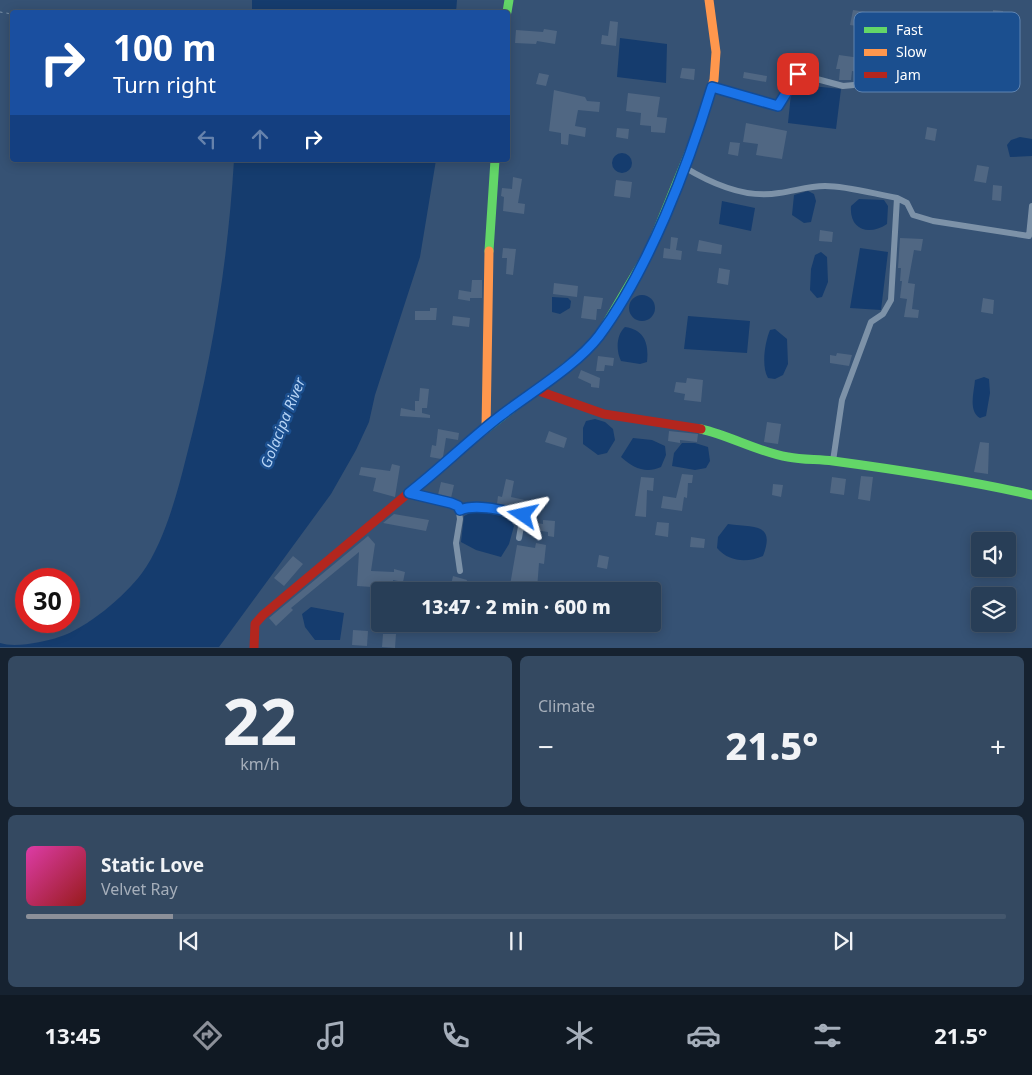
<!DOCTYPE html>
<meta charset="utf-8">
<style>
:root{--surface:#283e57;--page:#344961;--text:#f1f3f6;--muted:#a5aeba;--line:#44576d;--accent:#8c9099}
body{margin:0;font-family:"Noto Sans",sans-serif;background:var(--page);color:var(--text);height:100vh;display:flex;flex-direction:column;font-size:19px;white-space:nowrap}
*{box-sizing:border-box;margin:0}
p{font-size:16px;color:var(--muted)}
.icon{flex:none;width:28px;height:28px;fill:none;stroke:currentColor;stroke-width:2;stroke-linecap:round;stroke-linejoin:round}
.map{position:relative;height:648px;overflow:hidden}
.drawer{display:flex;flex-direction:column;gap:8px;padding:8px;background:#162230;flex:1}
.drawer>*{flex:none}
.hud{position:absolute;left:10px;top:10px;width:500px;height:152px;border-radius:5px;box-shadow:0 2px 12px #0003,0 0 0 1px var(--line);background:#1a4fa0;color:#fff;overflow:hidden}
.fabs{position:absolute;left:971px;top:532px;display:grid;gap:10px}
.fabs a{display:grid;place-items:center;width:45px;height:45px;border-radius:5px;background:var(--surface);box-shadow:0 2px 12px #0003,0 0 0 1px var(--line);font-size:25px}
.speed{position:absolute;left:15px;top:568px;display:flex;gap:10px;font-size:25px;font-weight:700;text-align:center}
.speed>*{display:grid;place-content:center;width:65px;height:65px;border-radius:50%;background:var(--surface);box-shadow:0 2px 12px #0003,0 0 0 1px var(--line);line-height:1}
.speed .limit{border:8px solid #d22;background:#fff;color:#111}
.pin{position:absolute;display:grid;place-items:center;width:42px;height:42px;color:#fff;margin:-21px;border-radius:10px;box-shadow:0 2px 8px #0006}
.me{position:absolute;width:55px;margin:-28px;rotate:281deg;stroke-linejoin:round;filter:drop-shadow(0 0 4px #0008)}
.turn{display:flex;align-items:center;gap:18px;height:105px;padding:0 20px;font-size:22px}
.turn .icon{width:65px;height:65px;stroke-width:2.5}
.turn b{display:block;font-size:35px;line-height:42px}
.lanes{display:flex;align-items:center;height:48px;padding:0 20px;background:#0003;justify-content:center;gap:25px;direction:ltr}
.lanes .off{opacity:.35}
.big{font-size:38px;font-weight:800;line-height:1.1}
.drawer .tile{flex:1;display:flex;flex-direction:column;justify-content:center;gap:8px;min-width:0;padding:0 18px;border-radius:8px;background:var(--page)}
.drawer .dial{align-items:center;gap:0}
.dial b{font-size:65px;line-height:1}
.song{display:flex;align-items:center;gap:15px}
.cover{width:60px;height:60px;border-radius:8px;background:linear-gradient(135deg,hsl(320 70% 55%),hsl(0 70% 35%))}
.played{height:5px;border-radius:2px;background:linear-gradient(90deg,var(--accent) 15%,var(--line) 15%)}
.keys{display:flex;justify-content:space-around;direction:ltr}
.heat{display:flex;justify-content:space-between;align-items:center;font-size:28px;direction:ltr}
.drawer .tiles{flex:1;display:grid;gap:8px;grid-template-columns:1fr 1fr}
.tile:last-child{grid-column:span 2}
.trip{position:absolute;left:371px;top:582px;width:290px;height:50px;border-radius:5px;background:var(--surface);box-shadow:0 2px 12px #0003,0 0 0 1px var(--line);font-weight:800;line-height:50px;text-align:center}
.dock{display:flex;height:80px;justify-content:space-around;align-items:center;background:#101923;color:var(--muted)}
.dock .icon{width:35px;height:35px}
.dock .selected{color:var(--accent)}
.dock b{font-size:22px;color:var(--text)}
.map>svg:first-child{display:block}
.water{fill:#153c6e}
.building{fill:#506783}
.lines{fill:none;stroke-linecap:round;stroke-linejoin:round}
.path{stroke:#7d92a8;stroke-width:1;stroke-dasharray:2.5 4;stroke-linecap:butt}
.street{stroke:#7d92a8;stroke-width:6}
.fast{stroke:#63d668;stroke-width:9}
.slow{stroke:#ff974d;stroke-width:9}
.jam{stroke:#b3261e;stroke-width:9}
.route-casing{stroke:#114b97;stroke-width:12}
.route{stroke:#1a73e8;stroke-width:9}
.labels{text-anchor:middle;stroke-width:5;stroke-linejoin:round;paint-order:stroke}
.water-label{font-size:15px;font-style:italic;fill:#b5d3f5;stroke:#1b4f8f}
.key{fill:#1b4f8f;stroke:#5f84b1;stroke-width:1}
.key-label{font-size:14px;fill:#fff}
</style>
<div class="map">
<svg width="1032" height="648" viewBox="0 0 1032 648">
<rect width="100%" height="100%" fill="#365274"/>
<path class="water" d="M252 0H457L456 12H252Z
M620 38 667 44 666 83 617 77Z
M792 84 841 89 836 129 788 123Z
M1020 137 1032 139V156L1010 157 1007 145 1011 140Z
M612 163a10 10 0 1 1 20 0a10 10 0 1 1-20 0Z
M234 160H436L420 257 375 395 369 422 356 450 331 494 219 647H0V643C15 648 45 642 59 637 86 629 125 596 142 573 164 543 177 494 186 458 212 360 228 261 234 160Z
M808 191 814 194 816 201 811 222 804 223 792 215 794 195Z
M859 199 884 200 888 206 887 224C869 236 849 230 851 206Z
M722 201 755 208 751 231 719 224Z
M860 248 888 252 881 310 850 308Z
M821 252 827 257 828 282 822 297 817 298 810 290 811 269 815 255Z
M629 308a13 13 0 1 1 26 0a13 13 0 1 1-26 0Z
M552 297 568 298 571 301 570 308 560 314 552 312Z
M688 316 750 321 747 353 684 349Z
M625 327C645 330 649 344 647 362L640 364 621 361C616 351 616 335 625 327Z
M775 329 787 339 788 364 783 375 775 379 768 378C761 366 765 342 770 330Z
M984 377 989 379 990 393 986 416 980 418C968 411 974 392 975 380Z
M595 419 605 422 613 429 615 440 607 453 598 455 583 444V428L586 421Z
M633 438 652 440 665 446 666 455 661 467C646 474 633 468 621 457Z
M682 443H695L708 447 710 461 706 468 695 470 672 466 674 453Z
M476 510 509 518 514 526 509 544 501 557 476 550 461 542 464 516Z
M728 524C753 528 776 522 763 556 747 563 729 562 717 548L718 537Z
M311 607 344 613 340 640H315L305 627 302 614Z"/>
<path class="building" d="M853 10 866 12 863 27 850 25Z
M993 10 1003 11V39L992 38Z
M610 21 618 22 616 46 601 44 602 35 608 36Z
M544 29 557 31 555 44 537 41 536 44 515 43 516 30 543 32Z
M839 55 860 58 858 72 852 71 851 80H839L840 69H836Z
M682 68 695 69 694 80 680 78Z
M744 72 767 76 766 82 743 78Z
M539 73 549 75 546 86 536 84Z
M554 90 585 97 587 101 600 102 599 112 578 110 575 126 586 128 585 137 569 134 568 145 561 144V133L549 131Z
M628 93 660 97 657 117 667 118 665 133 651 132V126L640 125 641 113 626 111Z
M746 123 787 131 782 159 756 155 758 144 743 142Z
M927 127 937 129 935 141 925 139Z
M617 128 629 129 628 139 616 137Z
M730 142 740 143 738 156 728 154Z
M977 165 989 167 986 183 974 181Z
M513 177 522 179 518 203 525 204 524 214 503 211 504 197 501 196 502 188 512 189Z
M616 180 632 182 630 198 614 196Z
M993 185 1002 186 1001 201 992 200Z
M820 230 833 232 832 242 819 241Z
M671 237 678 238 676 250 682 251 681 260 663 258 664 248 670 249Z
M900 238 923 239 921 251 914 250 908 283 915 284 912 309 919 310 918 318 904 317 907 299 900 298 902 281H900L901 268H898Z
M699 240 722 245 721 254 697 251Z
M503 248 516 249 513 275 506 274 507 258H502Z
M719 268 730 270 728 285 717 283Z
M472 280H482V298H470V301L458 299 459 290 471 292Z
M554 283 578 286 577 297 553 294Z
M584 296 603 298 601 309H597L596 320 581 318Z
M983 298 994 300 993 314 981 312Z
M430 308H437L436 320H415V311H430Z
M453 316 470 318 469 327 452 325Z
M837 353 852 355 849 366 830 363V355L836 356Z
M598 356 614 358 613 366 605 365 604 371H596Z
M581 370 600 378 599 388 591 387V384L578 378Z
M687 378 703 380 701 402 684 400 685 394 674 392 676 382 686 383Z
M420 388 429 389 427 408H422V413L430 415V418L400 416 401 408 415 411V401H419Z
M767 422 781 424 778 444 764 442Z
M438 429 459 433 458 440 446 438 443 457 441 459 430 457 432 445 436 446Z
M549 431 567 438 564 448 545 442Z
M669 431 698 434 697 442 680 440V443L668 441Z
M980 442 989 443 988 474 974 472Z
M392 464 400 466 395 497 373 491 376 478 359 475 361 467 390 471Z
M682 474 693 475 692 483H688L687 498 684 497 682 511 661 508 663 496 676 498Z
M861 476 873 477 870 501 858 499Z
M641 477 654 478 653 491 647 490 646 517 635 516Z
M832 477 846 479 844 495 830 493Z
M506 479 514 481 511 497 534 502 532 512 497 504 498 496 502 497Z
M441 482 454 485 451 498 438 495Z
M773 484 783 485 781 497 772 495Z
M394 514 429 520 426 531 383 523Z
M543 520 555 521 554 537 548 536V532L529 529 530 522 543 524Z
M657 522 669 523 668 537 655 535Z
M368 536 375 544 371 571 394 572V569L405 572 403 582 393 580V591H380V626H372V587L357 586 359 552 291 608 293 610 276 626 269 618Z
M691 537 705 539 704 548 690 547Z
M536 543 546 545 544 564 539 563 537 589 519 587V591H509L517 545 535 548Z
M599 555 609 557 607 569 597 567Z
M293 556 303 564 284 586 274 578Z
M453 576 467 580 465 591 450 589Z
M353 630 368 631 367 646 352 645Z
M383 634H396L395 648 382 647Z"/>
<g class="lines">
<path class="path" d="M0 12 12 14
M118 12 120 10H152"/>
<path class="street" d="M712 87 777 105 798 74 843 86 854 85
M684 167C712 184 747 199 779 193 795 191 808 186 825 186 848 186 874 194 897 198L907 203 913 215 933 221 1029 236 1032 206
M833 461 842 400 871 322 883 314 891 300 897 198
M409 493 458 505 460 519 456 543 460 571
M460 510C478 503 504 510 523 515L519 538"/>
<path class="fast" d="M507 12 509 0
M489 251 495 160
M486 429 581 355 599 336 649 251 695 138
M701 429C731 436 758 452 788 457 803 460 818 459 833 461 900 470 967 480 1032 495"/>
<path class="slow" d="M695 138 714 80 716 52 709 0
M461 449 486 429 489 251"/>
<path class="jam" d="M536 390 604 414 701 429
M254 648 255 624 263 615 461 449"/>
</g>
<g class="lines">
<g class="route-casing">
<path id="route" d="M523 515C505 511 477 503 460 510L458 506 451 503 409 493C440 469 468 441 499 417 530 393 576 366 599 336 649 269 688 166 712 87L778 106 798 74"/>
</g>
<use href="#route" class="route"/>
</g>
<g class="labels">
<g class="water-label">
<text transform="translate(283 423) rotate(-68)" y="5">Golacipa River</text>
</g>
</g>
<rect x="854" y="12" width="166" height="80" rx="8" class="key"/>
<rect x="864" y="27" width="23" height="6" fill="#63d668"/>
<rect x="864" y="49" width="23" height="7" fill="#ff974d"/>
<rect x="864" y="72" width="23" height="6" fill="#b3261e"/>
<g class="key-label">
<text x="896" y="35">Fast</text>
<text x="896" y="57">Slow</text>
<text x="896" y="80">Jam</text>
</g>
</svg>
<div class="fabs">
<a><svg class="icon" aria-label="sound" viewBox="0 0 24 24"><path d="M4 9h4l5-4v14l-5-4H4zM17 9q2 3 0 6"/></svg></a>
<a><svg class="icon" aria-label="layers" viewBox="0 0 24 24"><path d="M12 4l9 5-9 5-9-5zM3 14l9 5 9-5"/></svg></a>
</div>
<div class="speed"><div class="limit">30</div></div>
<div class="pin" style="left:798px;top:74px;background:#d93025"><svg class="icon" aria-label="arrive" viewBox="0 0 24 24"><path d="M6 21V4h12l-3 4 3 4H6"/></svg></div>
<svg class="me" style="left:523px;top:515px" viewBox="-20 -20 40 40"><path d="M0-17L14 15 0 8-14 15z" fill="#1a73e8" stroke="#fff" stroke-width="4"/></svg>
<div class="trip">13:47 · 2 min · 600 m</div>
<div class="hud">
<div class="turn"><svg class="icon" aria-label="right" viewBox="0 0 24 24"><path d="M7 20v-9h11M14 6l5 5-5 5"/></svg><div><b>100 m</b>Turn right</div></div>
<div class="lanes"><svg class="icon off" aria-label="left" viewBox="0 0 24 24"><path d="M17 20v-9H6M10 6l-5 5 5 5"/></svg><svg class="icon off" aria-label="ahead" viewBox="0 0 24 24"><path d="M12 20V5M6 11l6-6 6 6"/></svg><svg class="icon" aria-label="right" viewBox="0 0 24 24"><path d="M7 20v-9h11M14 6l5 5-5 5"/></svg></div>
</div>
</div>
<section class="drawer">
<div class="tiles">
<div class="tile dial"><b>22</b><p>km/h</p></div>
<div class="tile"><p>Climate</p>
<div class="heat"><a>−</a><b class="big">21.5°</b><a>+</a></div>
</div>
<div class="tile">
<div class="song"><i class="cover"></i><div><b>Static Love</b><p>Velvet Ray</p></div></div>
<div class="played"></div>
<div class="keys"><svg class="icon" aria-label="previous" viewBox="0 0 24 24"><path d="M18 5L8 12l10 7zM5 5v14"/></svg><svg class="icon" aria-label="pause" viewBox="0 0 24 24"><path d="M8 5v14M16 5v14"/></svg><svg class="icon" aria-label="next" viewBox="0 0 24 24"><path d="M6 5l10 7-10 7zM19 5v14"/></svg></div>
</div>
</div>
</section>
<nav class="dock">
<b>13:45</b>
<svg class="icon selected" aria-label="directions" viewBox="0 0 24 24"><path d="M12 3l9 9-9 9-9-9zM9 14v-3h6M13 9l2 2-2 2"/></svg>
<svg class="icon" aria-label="music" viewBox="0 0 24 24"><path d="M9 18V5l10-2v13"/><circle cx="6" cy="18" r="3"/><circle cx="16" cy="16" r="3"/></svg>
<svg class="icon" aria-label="phone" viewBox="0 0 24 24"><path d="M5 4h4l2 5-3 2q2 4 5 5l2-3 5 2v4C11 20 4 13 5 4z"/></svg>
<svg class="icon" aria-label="climate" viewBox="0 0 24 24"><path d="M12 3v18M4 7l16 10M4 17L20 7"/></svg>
<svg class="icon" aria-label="car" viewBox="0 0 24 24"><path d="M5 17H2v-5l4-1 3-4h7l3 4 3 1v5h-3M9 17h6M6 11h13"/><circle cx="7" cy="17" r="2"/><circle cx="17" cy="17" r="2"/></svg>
<svg class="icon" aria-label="filters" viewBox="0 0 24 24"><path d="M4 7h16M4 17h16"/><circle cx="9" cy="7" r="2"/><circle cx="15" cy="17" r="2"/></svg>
<b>21.5°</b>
</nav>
